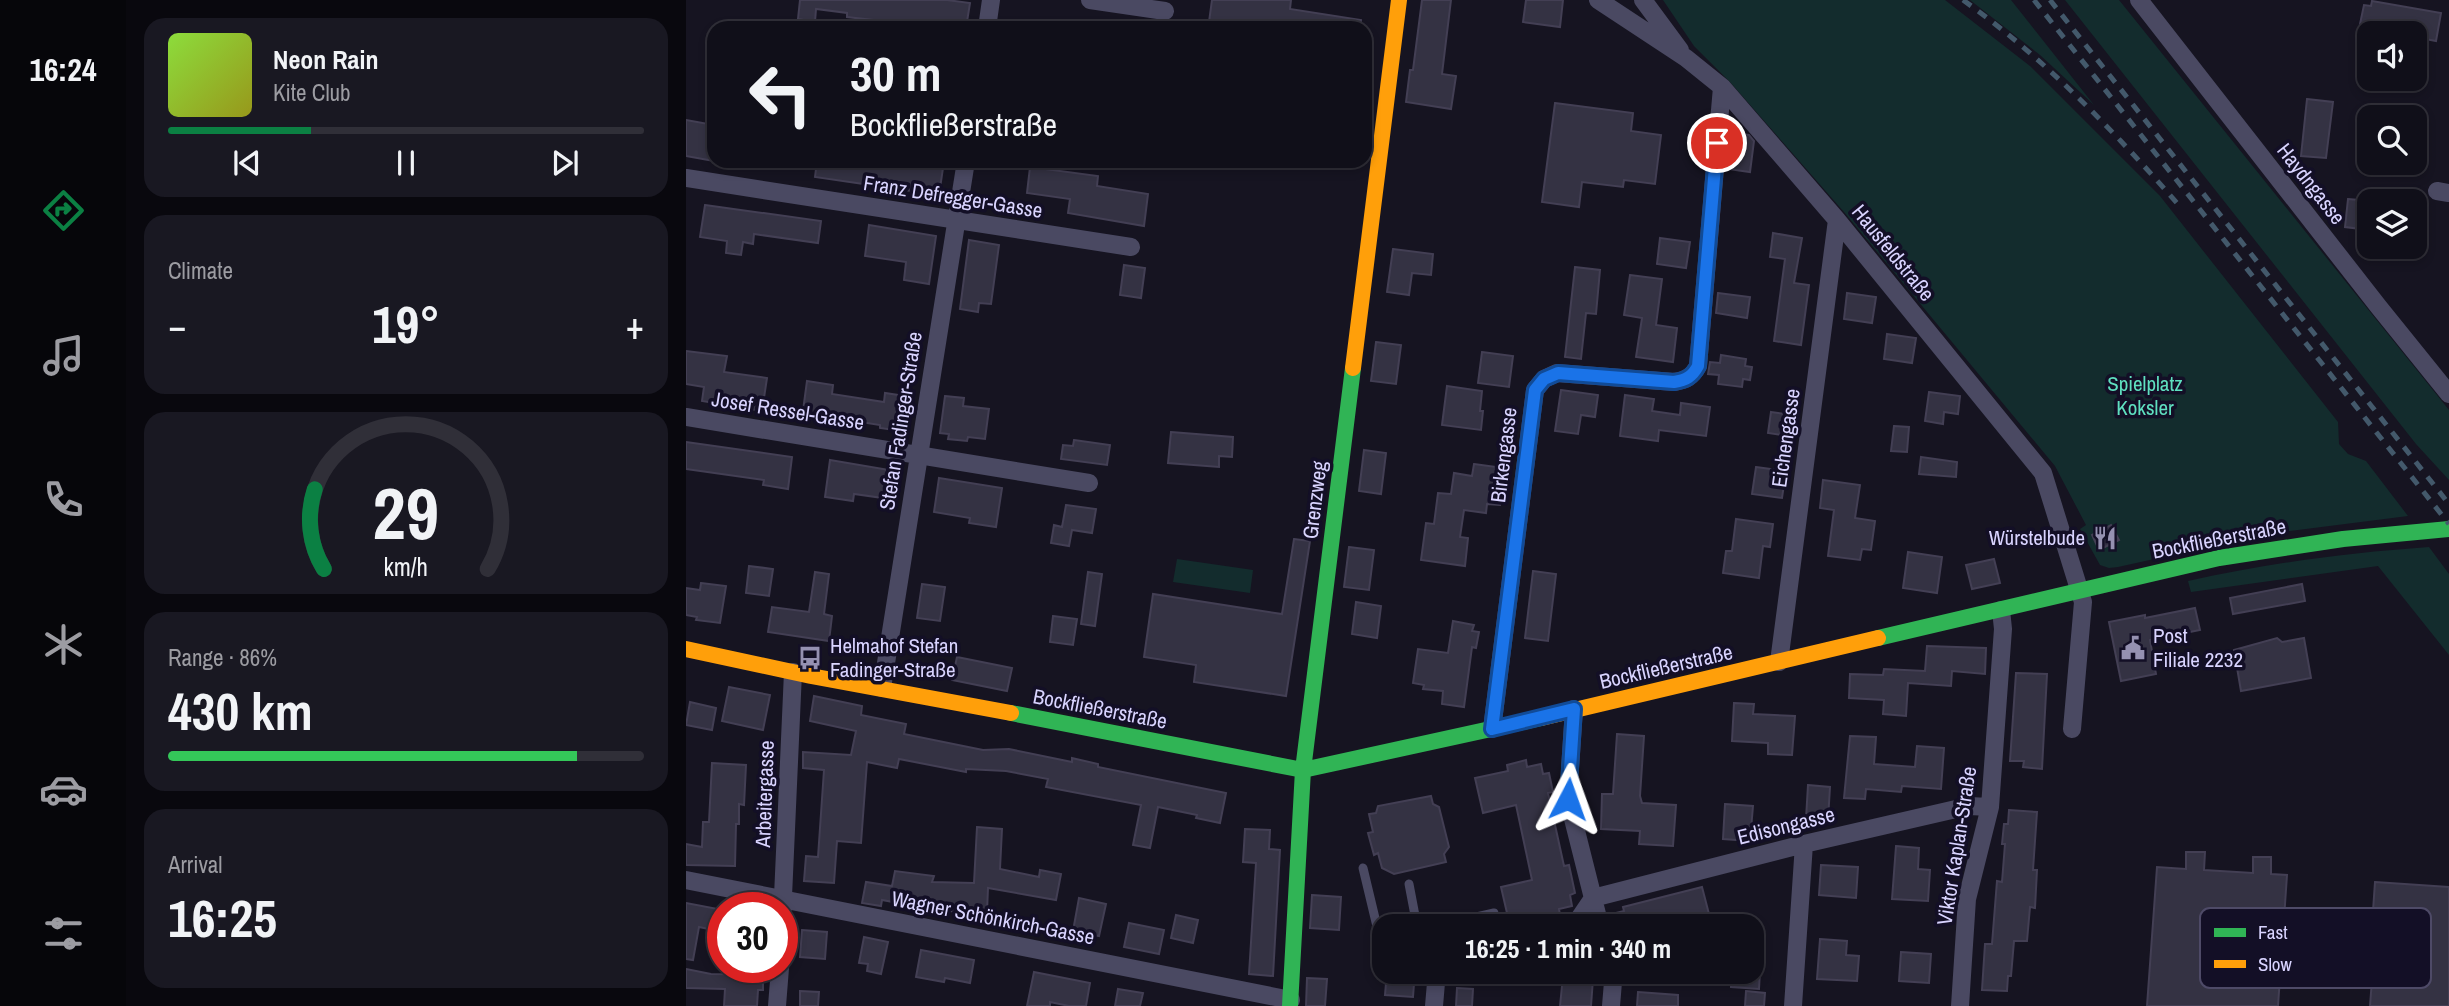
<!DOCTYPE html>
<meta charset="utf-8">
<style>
:root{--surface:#100f19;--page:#191822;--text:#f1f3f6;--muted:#9c9ca2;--line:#302f38;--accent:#0b8043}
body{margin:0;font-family:"Archivo Narrow",sans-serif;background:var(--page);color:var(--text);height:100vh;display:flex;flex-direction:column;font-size:26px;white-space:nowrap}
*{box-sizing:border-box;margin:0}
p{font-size:23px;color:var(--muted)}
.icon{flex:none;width:38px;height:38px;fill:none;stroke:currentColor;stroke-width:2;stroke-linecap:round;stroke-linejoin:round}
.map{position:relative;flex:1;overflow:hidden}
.sheet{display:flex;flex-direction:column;gap:18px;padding:18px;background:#09080e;width:560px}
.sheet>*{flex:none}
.top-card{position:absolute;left:21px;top:21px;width:665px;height:147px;border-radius:21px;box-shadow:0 4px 10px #0003,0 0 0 2px var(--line);background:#100f19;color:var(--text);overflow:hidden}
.controls{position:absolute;left:1671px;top:21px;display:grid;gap:14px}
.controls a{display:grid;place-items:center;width:70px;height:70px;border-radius:14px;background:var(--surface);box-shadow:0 4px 10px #0003,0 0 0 2px var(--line);font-size:35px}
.speed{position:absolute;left:21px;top:892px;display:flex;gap:14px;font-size:35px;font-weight:700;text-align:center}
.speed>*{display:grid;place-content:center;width:91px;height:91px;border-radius:50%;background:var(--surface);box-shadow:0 4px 10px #0003,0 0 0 2px var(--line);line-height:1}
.speed .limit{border:10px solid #d22;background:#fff;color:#111}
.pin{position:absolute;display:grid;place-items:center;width:60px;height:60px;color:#fff;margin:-30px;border:4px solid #fff;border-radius:50%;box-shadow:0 2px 7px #0007}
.me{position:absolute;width:77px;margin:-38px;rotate:4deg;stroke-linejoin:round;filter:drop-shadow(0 0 5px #0008)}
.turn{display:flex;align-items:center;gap:24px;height:147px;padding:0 28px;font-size:32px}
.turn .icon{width:91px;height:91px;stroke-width:2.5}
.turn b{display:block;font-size:49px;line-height:60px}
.big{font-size:52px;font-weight:800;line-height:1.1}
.sheet .card{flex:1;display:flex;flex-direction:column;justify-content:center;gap:10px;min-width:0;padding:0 24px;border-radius:21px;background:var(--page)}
.sheet .dial{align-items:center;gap:0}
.dial svg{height:182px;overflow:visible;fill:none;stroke:var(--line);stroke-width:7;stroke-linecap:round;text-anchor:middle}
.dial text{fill:var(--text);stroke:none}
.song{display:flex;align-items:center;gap:21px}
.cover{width:84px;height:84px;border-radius:10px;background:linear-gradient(135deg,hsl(90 70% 55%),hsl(60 70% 35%))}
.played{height:7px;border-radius:4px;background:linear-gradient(90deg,var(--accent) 30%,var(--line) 30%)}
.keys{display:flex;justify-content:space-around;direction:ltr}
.heat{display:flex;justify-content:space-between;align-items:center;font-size:38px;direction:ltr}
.charge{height:10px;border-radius:5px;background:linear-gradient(90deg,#34c759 86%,var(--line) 0)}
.trip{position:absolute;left:686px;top:914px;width:392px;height:70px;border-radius:21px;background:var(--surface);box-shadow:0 4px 10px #0003,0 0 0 2px var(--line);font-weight:800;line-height:70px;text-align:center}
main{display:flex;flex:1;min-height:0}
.menu{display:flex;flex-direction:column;width:126px;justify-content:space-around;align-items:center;background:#06060a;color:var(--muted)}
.menu .icon{width:49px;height:49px}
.menu .current{color:var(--accent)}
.menu b{font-size:32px;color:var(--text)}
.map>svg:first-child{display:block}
.green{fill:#132c2d}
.building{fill:#343243;stroke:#433f54;stroke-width:2}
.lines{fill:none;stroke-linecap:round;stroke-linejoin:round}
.lane{stroke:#4a4962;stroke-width:9}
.street{stroke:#4a4962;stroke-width:18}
.fast{stroke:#30b455;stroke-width:16}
.slow{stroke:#ff9f0a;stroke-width:16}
.rail{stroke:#43596b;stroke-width:5;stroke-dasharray:10 9;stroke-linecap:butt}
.route-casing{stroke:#114b97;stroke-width:18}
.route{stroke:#1a73e8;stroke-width:12}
.labels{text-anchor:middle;stroke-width:7;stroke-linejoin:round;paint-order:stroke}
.street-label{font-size:21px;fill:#d9d4ff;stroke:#130f26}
.park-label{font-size:21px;fill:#5fe0c0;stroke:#130f26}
.poi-label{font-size:21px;fill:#d9d4ff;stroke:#130f26;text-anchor:start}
.key{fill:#130f26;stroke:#4e4a67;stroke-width:2}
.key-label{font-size:19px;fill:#d9d4ff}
</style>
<main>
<nav class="menu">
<b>16:24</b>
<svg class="icon current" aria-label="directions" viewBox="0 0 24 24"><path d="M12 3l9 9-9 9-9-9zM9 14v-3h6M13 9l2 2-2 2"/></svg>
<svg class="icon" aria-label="music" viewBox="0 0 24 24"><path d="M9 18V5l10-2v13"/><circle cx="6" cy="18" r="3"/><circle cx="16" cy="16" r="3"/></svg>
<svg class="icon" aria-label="phone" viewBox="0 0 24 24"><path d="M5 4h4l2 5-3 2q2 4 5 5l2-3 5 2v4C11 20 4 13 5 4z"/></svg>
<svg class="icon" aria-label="climate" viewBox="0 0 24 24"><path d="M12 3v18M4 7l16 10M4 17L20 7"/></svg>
<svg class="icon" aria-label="car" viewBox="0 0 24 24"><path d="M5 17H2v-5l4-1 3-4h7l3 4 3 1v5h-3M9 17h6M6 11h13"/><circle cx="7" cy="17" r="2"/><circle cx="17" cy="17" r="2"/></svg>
<svg class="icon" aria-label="filters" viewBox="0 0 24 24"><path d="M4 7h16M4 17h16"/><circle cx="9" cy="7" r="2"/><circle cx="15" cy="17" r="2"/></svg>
</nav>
<section class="sheet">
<div class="card">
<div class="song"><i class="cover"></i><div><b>Neon Rain</b><p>Kite Club</p></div></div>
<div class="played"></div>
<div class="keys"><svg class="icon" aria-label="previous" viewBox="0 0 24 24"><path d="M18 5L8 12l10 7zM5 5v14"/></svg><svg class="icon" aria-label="pause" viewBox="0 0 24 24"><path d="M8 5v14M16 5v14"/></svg><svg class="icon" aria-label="next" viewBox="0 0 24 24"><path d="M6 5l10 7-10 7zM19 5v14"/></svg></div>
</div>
<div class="card"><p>Climate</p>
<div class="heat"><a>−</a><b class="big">19°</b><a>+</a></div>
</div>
<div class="card dial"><svg viewBox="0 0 100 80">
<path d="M14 69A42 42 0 1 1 86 69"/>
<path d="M14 69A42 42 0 0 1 10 34" stroke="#0b8043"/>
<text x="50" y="56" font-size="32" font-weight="700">29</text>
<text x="50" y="72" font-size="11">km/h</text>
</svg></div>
<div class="card"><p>Range · 86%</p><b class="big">430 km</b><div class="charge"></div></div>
<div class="card"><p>Arrival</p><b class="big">16:25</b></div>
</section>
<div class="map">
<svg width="1763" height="1006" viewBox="0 0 1763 1006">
<rect width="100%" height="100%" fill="#161421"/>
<path class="green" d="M977 0H1259L1344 66 1474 196 1652 422 1653 444 1662 454 1680 461 1722 516 1581 534 1432 567 1423 568 1414 565 1394 529 1400 525 1369 466 1158 212 1044 82 1008 46Z
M1284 0H1325L1408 105 1354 55Z
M1379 0H1433L1763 410V480L1730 444Z
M1743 547 1763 574V655L1692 566 1505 592 1502 581C1583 563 1660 553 1743 547Z
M491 559 567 570 564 593 487 582Z"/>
<path class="building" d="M114 0H261L284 3 280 28H260L161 17V13L130 9 129 22 112 19Z
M526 0H605L604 9 675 20 674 28H565L523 22Z
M736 0H765L756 74 770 76 765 109 720 102 724 70H727Z
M840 0H877L874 27 837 22Z
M1686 1 1755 13 1750 41 1729 37V33L1674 24 1678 5 1685 6Z
M1621 99 1647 102 1640 158 1615 156Z
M869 103 947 113 945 131 975 135 969 184 938 180 937 187 896 182 893 207 856 202Z
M0 120 28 125V161L0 156Z
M1047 133 1063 135 1068 141 1064 172 1042 169Z
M131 161H217L257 168 253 195 129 177Z
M344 167 412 176 411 186 462 194 458 226 382 213 384 199 341 193Z
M1662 199 1684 201V230L1659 227Z
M19 205 135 221 132 243 68 234 67 244 57 242 55 255 40 253 41 241 14 237Z
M183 225 250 236 243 284 218 280 220 262 179 256Z
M1087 233 1116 238 1108 283 1123 285 1115 345 1088 341 1099 259 1084 257Z
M974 238 1004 242 1000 268 971 264Z
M283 240 313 245 305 304 293 303 292 312 274 309Z
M707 249 747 254 745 275 726 273 723 295 701 292Z
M438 265 459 268 455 298 434 295Z
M889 267 914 270 910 314 900 313 895 359 879 357Z
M944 275 976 279 970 325 991 328 987 362 950 357 956 318 938 315Z
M1032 293 1064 297 1061 318 1030 313Z
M1161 293 1190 297 1186 323 1158 319Z
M1201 334 1230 338 1226 363 1198 359Z
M690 342 715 345 710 384 685 381Z
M0 351 41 356 38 372 81 378 76 411 16 401 18 387 0 384Z
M796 352 827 356 823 387 792 383Z
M1035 355 1060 359 1059 366 1066 367 1064 380 1057 379 1056 387 1032 384 1033 375 1022 374 1024 362 1034 363Z
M121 381 147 385 146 394 198 402 199 393 226 397 223 418 218 417 216 431 194 428V425L143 417 142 421 116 418Z
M761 386 796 391 794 411H797L795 430 756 425Z
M875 390 912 395 909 417 895 415 892 434 869 431Z
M1243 392 1274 396 1272 414 1258 412 1257 424 1239 421Z
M939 395 968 399 966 411 994 415 995 403 1024 407 1020 436 973 430 972 441 934 436Z
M259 396 278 398 277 406 303 409 299 439 282 437 281 441 262 439 263 434 254 433Z
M1085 412 1106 415 1103 436 1082 433Z
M1208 426 1223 427 1221 452 1205 451Z
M485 432 547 437 546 457 533 456V467L482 463Z
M388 440 424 445 421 465 375 459 377 445 387 446Z
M0 442 106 457 102 489 77 485 78 480 0 469Z
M678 450 700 453 695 494 673 491Z
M1235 457 1271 462 1270 477 1233 474Z
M144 460 215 472 211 500 168 494 167 501 139 497Z
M788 464 818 468 814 505 801 504 800 513 778 510 774 537 782 538 779 566 735 560 740 523 748 524 752 493 765 494 768 473 786 476Z
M1070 467 1100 471 1096 498 1066 494Z
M253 478 316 488 310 527 283 523 284 518 248 512Z
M1137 480 1174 485 1169 518 1189 521 1185 550 1176 549 1174 560 1142 556 1148 510 1134 508Z
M380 505 410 509 406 533 386 530 383 546 365 543 368 525 376 527Z
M1050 519 1087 524 1084 547 1077 546 1073 578 1037 573 1040 551H1046Z
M1425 525 1433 540 1413 550 1406 535Z
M608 539 624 541 600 696 508 682 510 665 458 657 467 594 596 614Z
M663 547 688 550 683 590 658 587Z
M1222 552 1256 557 1251 593 1217 588Z
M1308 559 1314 583 1286 589 1280 565Z
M63 566 87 569 83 596 60 593Z
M847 571 870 574 862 641 839 638Z
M129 572 143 574 138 614 146 616 143 641 82 632 86 607 123 612Z
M402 572 416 574 409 626 395 624Z
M15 583 40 586 34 623 10 620 11 617 0 615V588L14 590Z
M236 584 259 587 254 621 231 618Z
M1616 584 1619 601 1547 614 1544 598Z
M670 602 695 606 691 638 666 634Z
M1509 608 1514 630 1464 640 1470 674 1435 681 1423 622 1459 615V618Z
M367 616 391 619 387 645 364 642Z
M767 621 788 625 786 631 793 632 790 648 786 647 778 707 756 704 757 691 737 689 738 685 727 683 732 649 762 653Z
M1591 638 1596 642 1618 638 1625 678 1555 691 1548 650Z
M1241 646 1300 648 1299 674 1266 671 1265 686 1222 683 1220 716 1197 714 1198 700 1163 698 1164 674 1197 675 1198 669 1239 671Z
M271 657 326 668 321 691 266 680Z
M1330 673 1361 674 1356 769 1337 767 1338 761H1324Z
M43 687 84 695 77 730 36 721Z
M128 696 176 706 175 715 220 724 218 734 297 750 323 749 386 762V758L412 764V767L540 793 534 823 510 818 511 815 472 807 464 848 447 845 455 805 360 787 362 779 320 771 280 769V772L213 759 211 768 181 762 175 843 151 841 148 883 118 881 120 856 132 857 138 770 117 768V752L165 755 170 731 124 721Z
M4 702 30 708 26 730 0 725Z
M1048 703 1068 704 1067 714 1109 716 1106 755 1082 754V743L1046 741Z
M931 734 958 736 954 796 956 803 990 805 987 846 953 844 954 831 915 829 916 794H927Z
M1164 736 1190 737 1188 764 1229 767 1231 746 1258 748 1255 789 1216 786 1215 792 1180 789 1179 799 1158 798Z
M840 760 841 767 855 764 857 774 863 773 867 792 862 793 878 866 883 865 889 893 884 895 886 906 873 909 874 915 824 926 815 887 846 880 830 805 797 813 789 778 822 771 821 765Z
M26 763 60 765 58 805 53 804V824H50L49 866 0 865V844L16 847 17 822H23Z
M1122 785 1144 787 1142 820 1120 819Z
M745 796 747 804 753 807 763 847 758 854 760 862 708 874 696 868 692 853 688 855 682 833 687 832 683 814 690 813 692 806Z
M1039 804 1067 806 1064 841 1037 839Z
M1323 810 1351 812 1347 870H1351L1349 908 1344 907 1341 941H1328L1325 976H1322L1321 991 1296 990 1299 944H1306L1311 881 1316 882 1319 844H1316L1318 824H1322Z
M291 827 316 829 314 869 353 877 354 870 375 874 370 900 302 888 301 912 255 911 196 900 195 906 176 903 180 882 206 886 209 871 248 876 246 882 288 883Z
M559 829 584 830 583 849 594 850 587 976 563 974 570 863 557 862Z
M1210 846 1233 848 1232 869 1244 870 1242 901 1206 899Z
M1500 852H1519L1518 870 1567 873V857H1585V874L1601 875 1592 1006H1461L1471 867 1500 869Z
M1135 865 1172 867 1170 898 1133 895Z
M1689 882 1763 887V1006H1684L1689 940H1685Z
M1016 887 1023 914 979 926H934L930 913 938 911 937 907Z
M626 895 655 897 653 930 624 928Z
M393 898 420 904 413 936 387 931Z
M0 903 37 910V932L13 927 7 960 0 959Z
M490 915 512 920 507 943 485 938Z
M443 923 478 930 473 954 438 947Z
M116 930 141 932 139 959 114 957Z
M178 937 202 942 195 974 181 971 182 964 173 963Z
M1134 939 1161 941 1160 955 1173 956 1171 981 1131 979Z
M235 950 288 960 284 983 259 978 258 982 230 977Z
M1215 952 1245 954 1243 983 1213 981Z
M0 969 25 974 77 975V990H72L71 1006H38L39 989 0 988Z
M701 971H729L727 997 699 995Z
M1046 971H1074L1073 989 1045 987Z
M348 972 404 983 400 1006H383L364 1002V1006H341Z
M877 976 907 979 905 1006H874Z
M621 978 641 979 639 1006H620Z
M771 988 787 989 786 1006H770Z
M432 989 457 993 454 1006H429Z
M114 991 133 992 132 1006H114Z
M1060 991 1079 993 1078 1006H1059Z
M952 992 992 995V1006H951Z"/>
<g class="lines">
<path class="lane" d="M677 868 694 939 698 937
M723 884 731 926
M751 926 808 913 812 926"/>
<path class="street" d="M404 0 479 11
M912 0 1000 58 1036 87 1151 220 1357 473 1397 602 1386 729
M957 0 994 50
M1453 0 1692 306 1763 394
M301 28 305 0
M0 178 445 247
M1751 191 1763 193
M0 417 403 483
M1093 662 1151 220
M196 688 280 161
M888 709 882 799 914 926
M806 729 849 390 858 379 871 373 988 382C1000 380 1006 377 1012 366L1036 87
M0 880 605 1000
M96 919 107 672
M888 926 907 898 1118 844 1283 806 1304 807
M91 1006 94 968
M748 1006 751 971
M925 1006 927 982 925 971
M1107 1006 1118 844
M1274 1006 1281 899 1304 807 1317 629 1315 610"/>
<path class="fast" d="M1192 638 1533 558 1657 539 1763 529
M325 713 617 770 855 718
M604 1006 617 770 667 368"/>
<path class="slow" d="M667 368 713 0
M0 649 125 676 325 713
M855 718 1192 638"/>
<path class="rail" d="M1277 0C1357 57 1426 129 1491 203
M1348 0 1763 524
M1364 0 1763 504"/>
</g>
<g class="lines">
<g class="route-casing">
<path id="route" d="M882 799 888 709 806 729 849 390 858 379 872 373 988 382C1000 380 1006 377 1012 366L1031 143"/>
</g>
<use href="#route" class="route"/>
</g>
<defs>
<g id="restaurant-bare" transform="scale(1.89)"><path d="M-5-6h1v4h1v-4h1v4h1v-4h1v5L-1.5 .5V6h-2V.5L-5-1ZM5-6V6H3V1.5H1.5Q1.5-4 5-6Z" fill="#9591b1" stroke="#130f26" stroke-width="2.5" paint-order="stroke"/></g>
<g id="civic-bare" transform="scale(1.89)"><path d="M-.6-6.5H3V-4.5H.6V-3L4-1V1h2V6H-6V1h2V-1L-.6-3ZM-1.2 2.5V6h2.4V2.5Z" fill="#9591b1" stroke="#130f26" stroke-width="2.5" paint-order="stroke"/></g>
<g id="bus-bare" transform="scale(1.89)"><path d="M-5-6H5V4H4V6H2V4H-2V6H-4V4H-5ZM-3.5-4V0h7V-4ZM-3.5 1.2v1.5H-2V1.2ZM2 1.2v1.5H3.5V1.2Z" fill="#9591b1" stroke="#130f26" stroke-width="2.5" paint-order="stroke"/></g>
</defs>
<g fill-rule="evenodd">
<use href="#restaurant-bare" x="1419" y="538"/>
<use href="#civic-bare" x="1447" y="648"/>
<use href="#bus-bare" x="124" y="658"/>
</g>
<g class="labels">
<g class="street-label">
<text transform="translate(1625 184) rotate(52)" y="7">Haydngasse</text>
<text transform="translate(267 197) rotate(9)" y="7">Franz Defregger-Gasse</text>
<text transform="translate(1207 253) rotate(51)" y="7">Hausfeldstraße</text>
<text transform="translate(102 411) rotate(9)" y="7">Josef Ressel-Gasse</text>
<text transform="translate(215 421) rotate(-81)" y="7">Stefan Fadinger-Straße</text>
<text transform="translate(1100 438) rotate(-82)" y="7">Eichengasse</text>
<text transform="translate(818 455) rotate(-83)" y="7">Birkengasse</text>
<text transform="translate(629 500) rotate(-83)" y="7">Grenzweg</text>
<text transform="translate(1533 539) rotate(-11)" y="7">Bockfließerstraße</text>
<text transform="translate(980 667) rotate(-13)" y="7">Bockfließerstraße</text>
<text transform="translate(414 709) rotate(11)" y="7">Bockfließerstraße</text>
<text transform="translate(79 794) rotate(-88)" y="7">Arbeitergasse</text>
<text transform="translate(1100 826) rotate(-14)" y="7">Edisongasse</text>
<text transform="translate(1271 846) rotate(-81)" y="7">Viktor Kaplan-Straße</text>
<text transform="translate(307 918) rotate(11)" y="7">Wagner Schönkirch-Gasse</text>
</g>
<g class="park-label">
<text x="1459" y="391">Spielplatz<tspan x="1459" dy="24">Koksler</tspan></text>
</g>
<g class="poi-label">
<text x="1399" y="545" text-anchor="end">Würstelbude</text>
<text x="1467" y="643">Post<tspan x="1467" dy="24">Filiale 2232</tspan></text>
<text x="144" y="653">Helmahof Stefan<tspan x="144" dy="24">Fadinger-Straße</tspan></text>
</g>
</g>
<rect x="1514" y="908" width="231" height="80" rx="10" class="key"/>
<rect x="1528" y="928" width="32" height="9" fill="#30b455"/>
<rect x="1528" y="960" width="32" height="8" fill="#ff9f0a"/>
<g class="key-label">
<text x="1572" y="939">Fast</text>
<text x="1572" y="971">Slow</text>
</g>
</svg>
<div class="controls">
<a><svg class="icon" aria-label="sound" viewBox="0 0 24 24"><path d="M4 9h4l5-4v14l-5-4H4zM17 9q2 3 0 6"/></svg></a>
<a><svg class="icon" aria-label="search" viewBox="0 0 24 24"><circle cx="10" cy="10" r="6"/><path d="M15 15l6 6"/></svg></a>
<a><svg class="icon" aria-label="layers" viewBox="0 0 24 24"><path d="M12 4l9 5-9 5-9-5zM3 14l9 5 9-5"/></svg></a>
</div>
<div class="speed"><div class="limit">30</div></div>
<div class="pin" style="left:1031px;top:143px;background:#d93025"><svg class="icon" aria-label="arrive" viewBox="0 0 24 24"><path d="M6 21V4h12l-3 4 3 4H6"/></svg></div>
<svg class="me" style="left:882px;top:799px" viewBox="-20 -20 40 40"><path d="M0-17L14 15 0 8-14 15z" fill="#1a73e8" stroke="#fff" stroke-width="4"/></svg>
<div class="trip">16:25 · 1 min · 340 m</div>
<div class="top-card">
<div class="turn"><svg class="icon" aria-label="left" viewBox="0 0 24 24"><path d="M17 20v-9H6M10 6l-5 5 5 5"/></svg><div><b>30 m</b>Bockfließerstraße</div></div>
</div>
</div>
</main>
